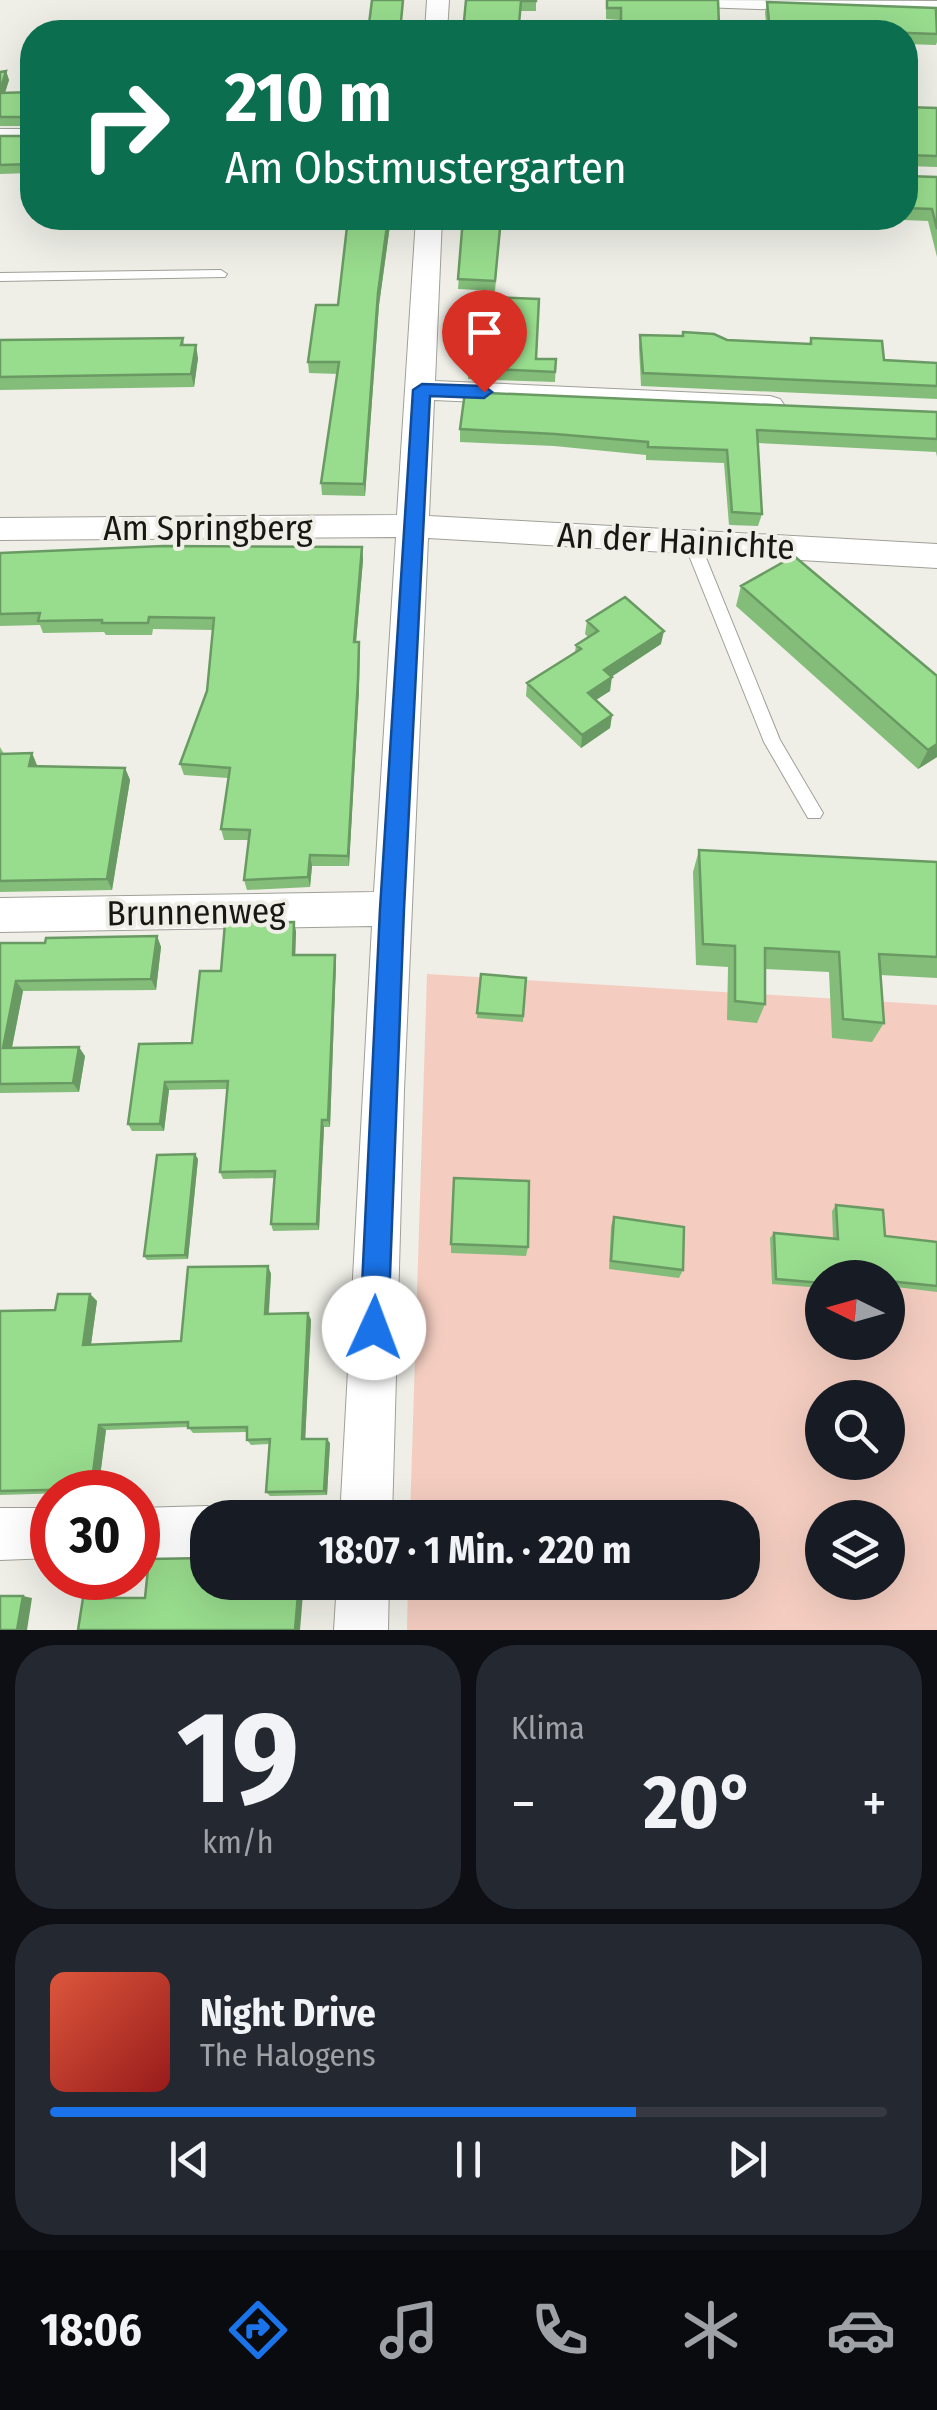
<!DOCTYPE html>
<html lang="de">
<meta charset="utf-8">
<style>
:root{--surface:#171b24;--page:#242831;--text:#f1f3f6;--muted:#9ea1a6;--line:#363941;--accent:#1a73e8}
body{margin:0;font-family:"Fira Sans Condensed",sans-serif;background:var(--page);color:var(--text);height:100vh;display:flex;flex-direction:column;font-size:38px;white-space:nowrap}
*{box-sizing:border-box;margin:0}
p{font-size:32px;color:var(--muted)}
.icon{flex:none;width:55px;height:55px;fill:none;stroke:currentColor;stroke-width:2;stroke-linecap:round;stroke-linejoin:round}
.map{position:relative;height:1630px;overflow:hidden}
.sheet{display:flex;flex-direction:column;gap:15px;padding:15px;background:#0d0f14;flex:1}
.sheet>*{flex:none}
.hud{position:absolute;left:20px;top:20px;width:898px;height:210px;border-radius:40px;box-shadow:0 10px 40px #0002;background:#0b6e4f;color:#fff;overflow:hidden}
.needle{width:65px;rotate:275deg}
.buttons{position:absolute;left:805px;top:1260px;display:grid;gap:20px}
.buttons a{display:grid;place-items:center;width:100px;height:100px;border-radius:50%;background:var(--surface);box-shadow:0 10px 40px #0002;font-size:50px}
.speed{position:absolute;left:30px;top:1470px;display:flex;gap:20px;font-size:50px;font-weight:700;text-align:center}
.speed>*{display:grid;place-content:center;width:130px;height:130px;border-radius:50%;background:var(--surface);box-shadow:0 10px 40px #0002;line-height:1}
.speed .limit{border:15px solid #d22;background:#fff;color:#111}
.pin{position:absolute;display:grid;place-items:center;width:85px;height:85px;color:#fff;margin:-102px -42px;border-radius:50% 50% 50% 0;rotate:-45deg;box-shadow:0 0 10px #0007}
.pin .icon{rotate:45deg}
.me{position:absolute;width:110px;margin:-55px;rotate:2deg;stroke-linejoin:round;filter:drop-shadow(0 0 8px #0008)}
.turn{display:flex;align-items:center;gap:35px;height:210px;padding:0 40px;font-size:45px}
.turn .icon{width:130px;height:130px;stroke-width:2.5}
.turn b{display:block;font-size:70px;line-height:85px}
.big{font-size:75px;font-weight:700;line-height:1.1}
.sheet .tile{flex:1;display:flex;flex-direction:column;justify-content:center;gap:15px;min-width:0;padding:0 35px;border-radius:40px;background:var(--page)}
.sheet .dial{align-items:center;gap:0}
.dial b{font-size:130px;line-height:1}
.song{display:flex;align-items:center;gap:30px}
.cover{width:120px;height:120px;border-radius:15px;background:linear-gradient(135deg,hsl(10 70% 55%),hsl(0 70% 35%))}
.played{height:10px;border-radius:5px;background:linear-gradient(90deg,var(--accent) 70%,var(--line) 70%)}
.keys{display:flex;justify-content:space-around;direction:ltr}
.heat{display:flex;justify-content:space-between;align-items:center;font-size:55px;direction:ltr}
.sheet .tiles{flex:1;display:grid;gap:15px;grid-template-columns:1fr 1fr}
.tile:last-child{grid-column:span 2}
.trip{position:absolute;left:190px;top:1500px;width:570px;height:100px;border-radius:40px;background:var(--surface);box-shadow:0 10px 40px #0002;font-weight:700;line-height:100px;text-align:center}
.tabs{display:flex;height:160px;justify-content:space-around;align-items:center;background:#090b0e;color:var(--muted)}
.tabs .icon{width:70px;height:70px}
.tabs .on{color:var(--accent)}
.tabs b{font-size:45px;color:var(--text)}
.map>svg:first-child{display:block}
.green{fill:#f4cdc0;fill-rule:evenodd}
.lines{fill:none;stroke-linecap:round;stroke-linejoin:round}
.lane-casing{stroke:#9fa098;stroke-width:2}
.street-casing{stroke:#9fa098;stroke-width:2}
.lane{fill:#fff;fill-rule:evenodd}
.street{fill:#fff;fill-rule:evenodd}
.wall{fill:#83bd79}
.shaded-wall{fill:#6a9a63}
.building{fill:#98dc8d;stroke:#6a9a63;stroke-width:2.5}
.route{fill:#1a73e8;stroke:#114b97;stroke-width:2.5}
.labels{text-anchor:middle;stroke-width:8;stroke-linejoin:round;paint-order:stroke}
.street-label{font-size:35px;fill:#171714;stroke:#efefe8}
</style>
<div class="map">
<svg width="937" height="1630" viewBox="0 0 937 1630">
<rect width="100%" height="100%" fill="#efefe8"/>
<path class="green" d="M427 974 937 1005V1630H407L408 1583 742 1582V1518L410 1517ZM822 1278H888V1342H822ZM822 1398H888V1462H822ZM822 1518H888V1582H822Z"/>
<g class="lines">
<g class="lane-casing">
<path id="lane" d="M221 270 227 274 225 277 0 281V273Z
M692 538 700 543 780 740 820 808 823 813 820 818H808L764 742 684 543Z"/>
</g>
<g class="street-casing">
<path id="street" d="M427 0H449L447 32H425Z
M689 0 937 1V15L700 7Z
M0 129H32V143H0Z
M416 218H442L435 381 770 396 780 399 785 406 780 413 770 416 434 400 429 516 937 544V568L428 538 404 1090 392 1518H340L372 926 0 932V898L374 892 396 537 0 540V518L397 515Z
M208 1506 228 1518H208V1558H138V1508Z
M0 1508H52V1558L0 1560Z
M337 1582H389L388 1630H334Z"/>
</g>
<use href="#lane" class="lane"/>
<use href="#street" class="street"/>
</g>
<path class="wall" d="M466 0H536V11H520L519 32H463Z
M606 0H717L718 32H620V20L606 19Z
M767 2 937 8V42L936 45 905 44V32H767L765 13Z
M6 71 9 80 5 93 32 92V173L0 174V136H32V126H0V72Z
M905 107 937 108V167L906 166V176L937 177V257L928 221 853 218H905Z
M348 218H391L379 305 365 496 322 495 321 483 338 374 309 373 308 362 338 305Z
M463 218H508L507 225H501L495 291 458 289Z
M640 335 809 344 811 338 884 360 937 363V399L641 386 639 348Z
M183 338 184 345 198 358 194 387 0 390V340Z
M460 354 556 359 555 382 468 379 469 364H460Z
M937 412V457L936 452 758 443 762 514 758 526 729 525 724 463 646 460V455L554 446 460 442V429Z
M362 547 363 560 356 642 360 654 359 690 349 866H312L310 887 247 890 244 880 249 840H224L221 829 228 778 184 775 180 764 207 691 213 630 153 629 152 635H106L104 632 43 633 40 625 0 626V553Z
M741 586 937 757 918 769 736 606Z
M587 621 661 644 611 677 610 691 596 700 612 715 610 728 581 748 526 696 527 683 575 652 576 645 588 637 585 634Z
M0 747 4 754 32 753 37 767 125 768 130 780 112 890 0 892Z
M699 850 937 862V978L880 975 884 1023 872 1042 832 1038 829 972 765 969V1004L757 1023 727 1020 728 967 696 965 693 872Z
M296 931 295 955H335L336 963 330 1127H324L319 1230 273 1231 271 1224 274 1178 223 1179 220 1172 227 1089 169 1090 164 1131H132L128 1124 192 1043 221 971Z
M157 936 161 947 156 990 23 991 12 1048 85 1056 79 1092 0 1093V943H45Z
M481 974 526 978 523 1022 477 1018Z
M198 1159 188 1259 147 1260 144 1256Z
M836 1205 885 1236 937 1242V1292L888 1286V1278H822V1288L772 1284 770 1238 774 1233 833 1238 832 1211Z
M614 1217 683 1270 679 1278 609 1269 611 1226Z
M451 1244 528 1247 526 1256 451 1253Z
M268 1266 271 1274 269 1314 308 1313 311 1320 305 1439 330 1443 327 1495 270 1496 266 1492 269 1444 251 1445 247 1440V1432L193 1433 188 1427 106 1430 98 1492 0 1495V1311L55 1310 90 1294 97 1301 91 1345 181 1341Z"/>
<path class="shaded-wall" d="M6 71 9 80 2 102 0 91Z
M388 218H391L379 305 365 496 364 484 378 293Z
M196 345 198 358 194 387 191 374Z
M362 547 363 560 355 654 354 642Z
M664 631 661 644 602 683 604 670Z
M359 642V690L349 866 348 856Z
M612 677 610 691 586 706 588 693Z
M612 715 610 728 581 748 582 735Z
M937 744V757L918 769 928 750Z
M32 753 37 765 35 779 29 766Z
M125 768 130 780 112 890 107 879Z
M310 855 312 866 310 887 308 877Z
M294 922 296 931 295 964 293 955Z
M157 936 161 947 156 990 151 979Z
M335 955 336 963 330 1127 328 1120Z
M16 981 23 991 10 1057 3 1048Z
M79 1047 85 1056 79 1092 73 1083Z
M165 1082 169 1090 164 1131 160 1124Z
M322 1120 324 1127 319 1230 317 1224Z
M195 1154 198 1159 188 1259 185 1255Z
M268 1266 271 1274 268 1321 265 1314Z
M90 1294 97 1301 90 1351 83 1345Z
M308 1313 311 1320 305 1444 302 1439Z
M99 1425 106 1430 98 1492 91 1489Z
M327 1439 330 1443 327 1495 324 1491Z
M299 1582H304L300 1630H295Z
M23 1596 32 1598 27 1630H17Z"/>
<path class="building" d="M372 0H403L400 32H368Z
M466 0H536V1H521L519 24H512L511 32H463Z
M607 0H718L719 25 621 22V8H607Z
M767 2 937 8V13L936 12 937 34 878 32 876 25 818 23 820 32 770 31Z
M6 71 0 91V72Z
M32 92V154L30 164 0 165V136H32V117H0V93Z
M905 107 937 108V156L906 155V176L937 177V229L932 209 905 208Z
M348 218H388L378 293 364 484 321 483 339 362H308L316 305H338Z
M463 218H501L495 281 458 279Z
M466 296 539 299 536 359H556L555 372 468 368 470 354H460Z
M683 332 714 334 727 340 811 344V338L882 341 884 360 937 363V386L643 373 640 335 683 336Z
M183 338 181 345H196L191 374 0 377V340Z
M465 392 937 412V439L757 430 762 514 732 512 727 450 648 447V442L555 434 460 429Z
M163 546 362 547 354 642H359L358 679 348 856 310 855 308 877 244 880 250 830 221 829 230 768 180 764 207 691 214 618 149 617 148 623H102V620L38 621 40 613 0 614V553Z
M794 556 937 676V744L928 750 741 586Z
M625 597 664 631 604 670 612 677 588 693 612 715 582 735 527 683 581 649 576 645 598 631 587 621Z
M32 753 29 766 125 768 107 879 0 881V754Z
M699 850 937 862V957L879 954 884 1023 843 1019 839 952 765 948V1004L735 1001V946L703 944Z
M294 922 293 955H335L328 1120H322L317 1224H271L275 1171 220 1172 228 1081 165 1082 160 1124H128L139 1044 192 1043 200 971H221L225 923Z
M157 936 151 979 16 981 3 1048 79 1047 73 1083 0 1084V943H45L46 938Z
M481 974 526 978 523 1016 477 1013Z
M195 1154 185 1255 144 1256 157 1155Z
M454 1178 529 1181 528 1247 451 1244Z
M836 1205 883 1210 885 1236 937 1242V1286L888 1281V1278H822V1283L776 1279 774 1233 838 1239Z
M614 1217 684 1227 683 1270 611 1261Z
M268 1266 265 1314 308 1313 302 1439H327L324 1491 266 1492 270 1439 247 1440V1427L188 1428V1422L99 1425 91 1489 0 1491V1311L55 1310 58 1294H90L83 1345 181 1341 188 1267Z
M208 1558V1582H299L295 1630H78L83 1598H145L149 1559Z
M0 1596H23L17 1630H0Z"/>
<path class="route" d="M422 384 484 386 492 392 484 398 430 396 404 909 388 1328 384 1338 374 1342 364 1338 360 1328 380 909 413 390Z"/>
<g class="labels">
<g class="street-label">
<text x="208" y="540">Am Springberg</text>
<text transform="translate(676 541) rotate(3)" y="12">An der Hainichte</text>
<text transform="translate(196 912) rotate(-1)" y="12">Brunnenweg</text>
</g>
</g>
</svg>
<div class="buttons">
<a><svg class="needle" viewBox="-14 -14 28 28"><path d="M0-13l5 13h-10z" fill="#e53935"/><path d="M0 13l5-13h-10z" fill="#9ea1a6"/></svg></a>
<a><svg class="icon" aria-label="search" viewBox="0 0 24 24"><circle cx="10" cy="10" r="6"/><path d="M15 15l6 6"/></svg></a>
<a><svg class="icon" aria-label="layers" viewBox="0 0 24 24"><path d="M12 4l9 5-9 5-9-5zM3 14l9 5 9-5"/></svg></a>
</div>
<div class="speed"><div class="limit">30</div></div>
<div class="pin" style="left:484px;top:392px;background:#d93025"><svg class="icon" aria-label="arrive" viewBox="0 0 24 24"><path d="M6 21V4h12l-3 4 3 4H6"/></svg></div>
<svg class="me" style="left:374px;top:1328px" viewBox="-20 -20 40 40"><circle r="19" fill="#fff"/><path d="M0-13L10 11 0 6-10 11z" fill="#1a73e8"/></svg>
<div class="trip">18:07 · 1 Min. · 220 m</div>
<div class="hud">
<div class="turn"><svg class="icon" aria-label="right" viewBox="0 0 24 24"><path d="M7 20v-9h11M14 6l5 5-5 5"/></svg><div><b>210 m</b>Am Obstmustergarten</div></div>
</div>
</div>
<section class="sheet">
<div class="tiles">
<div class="tile dial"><b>19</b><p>km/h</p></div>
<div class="tile"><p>Klima</p>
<div class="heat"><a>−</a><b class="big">20°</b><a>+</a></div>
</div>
<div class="tile">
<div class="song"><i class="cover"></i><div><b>Night Drive</b><p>The Halogens</p></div></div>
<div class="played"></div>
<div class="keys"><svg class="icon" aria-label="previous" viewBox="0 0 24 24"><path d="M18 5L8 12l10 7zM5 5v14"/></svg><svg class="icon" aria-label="pause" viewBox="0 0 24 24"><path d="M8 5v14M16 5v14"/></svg><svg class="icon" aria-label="next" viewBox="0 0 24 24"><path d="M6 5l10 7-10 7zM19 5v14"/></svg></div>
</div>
</div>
</section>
<nav class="tabs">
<b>18:06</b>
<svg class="icon on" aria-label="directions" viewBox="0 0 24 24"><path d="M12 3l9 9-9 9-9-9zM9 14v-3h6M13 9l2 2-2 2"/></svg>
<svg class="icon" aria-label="music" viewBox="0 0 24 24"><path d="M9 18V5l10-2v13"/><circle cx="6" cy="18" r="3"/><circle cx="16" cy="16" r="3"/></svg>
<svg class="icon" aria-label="phone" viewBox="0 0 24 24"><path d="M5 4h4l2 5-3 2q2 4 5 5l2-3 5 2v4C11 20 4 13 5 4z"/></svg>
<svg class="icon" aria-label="climate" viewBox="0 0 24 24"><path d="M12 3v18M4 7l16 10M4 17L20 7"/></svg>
<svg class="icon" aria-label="car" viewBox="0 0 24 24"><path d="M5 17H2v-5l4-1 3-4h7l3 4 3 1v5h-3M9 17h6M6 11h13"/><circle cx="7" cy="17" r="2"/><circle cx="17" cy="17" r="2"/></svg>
</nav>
